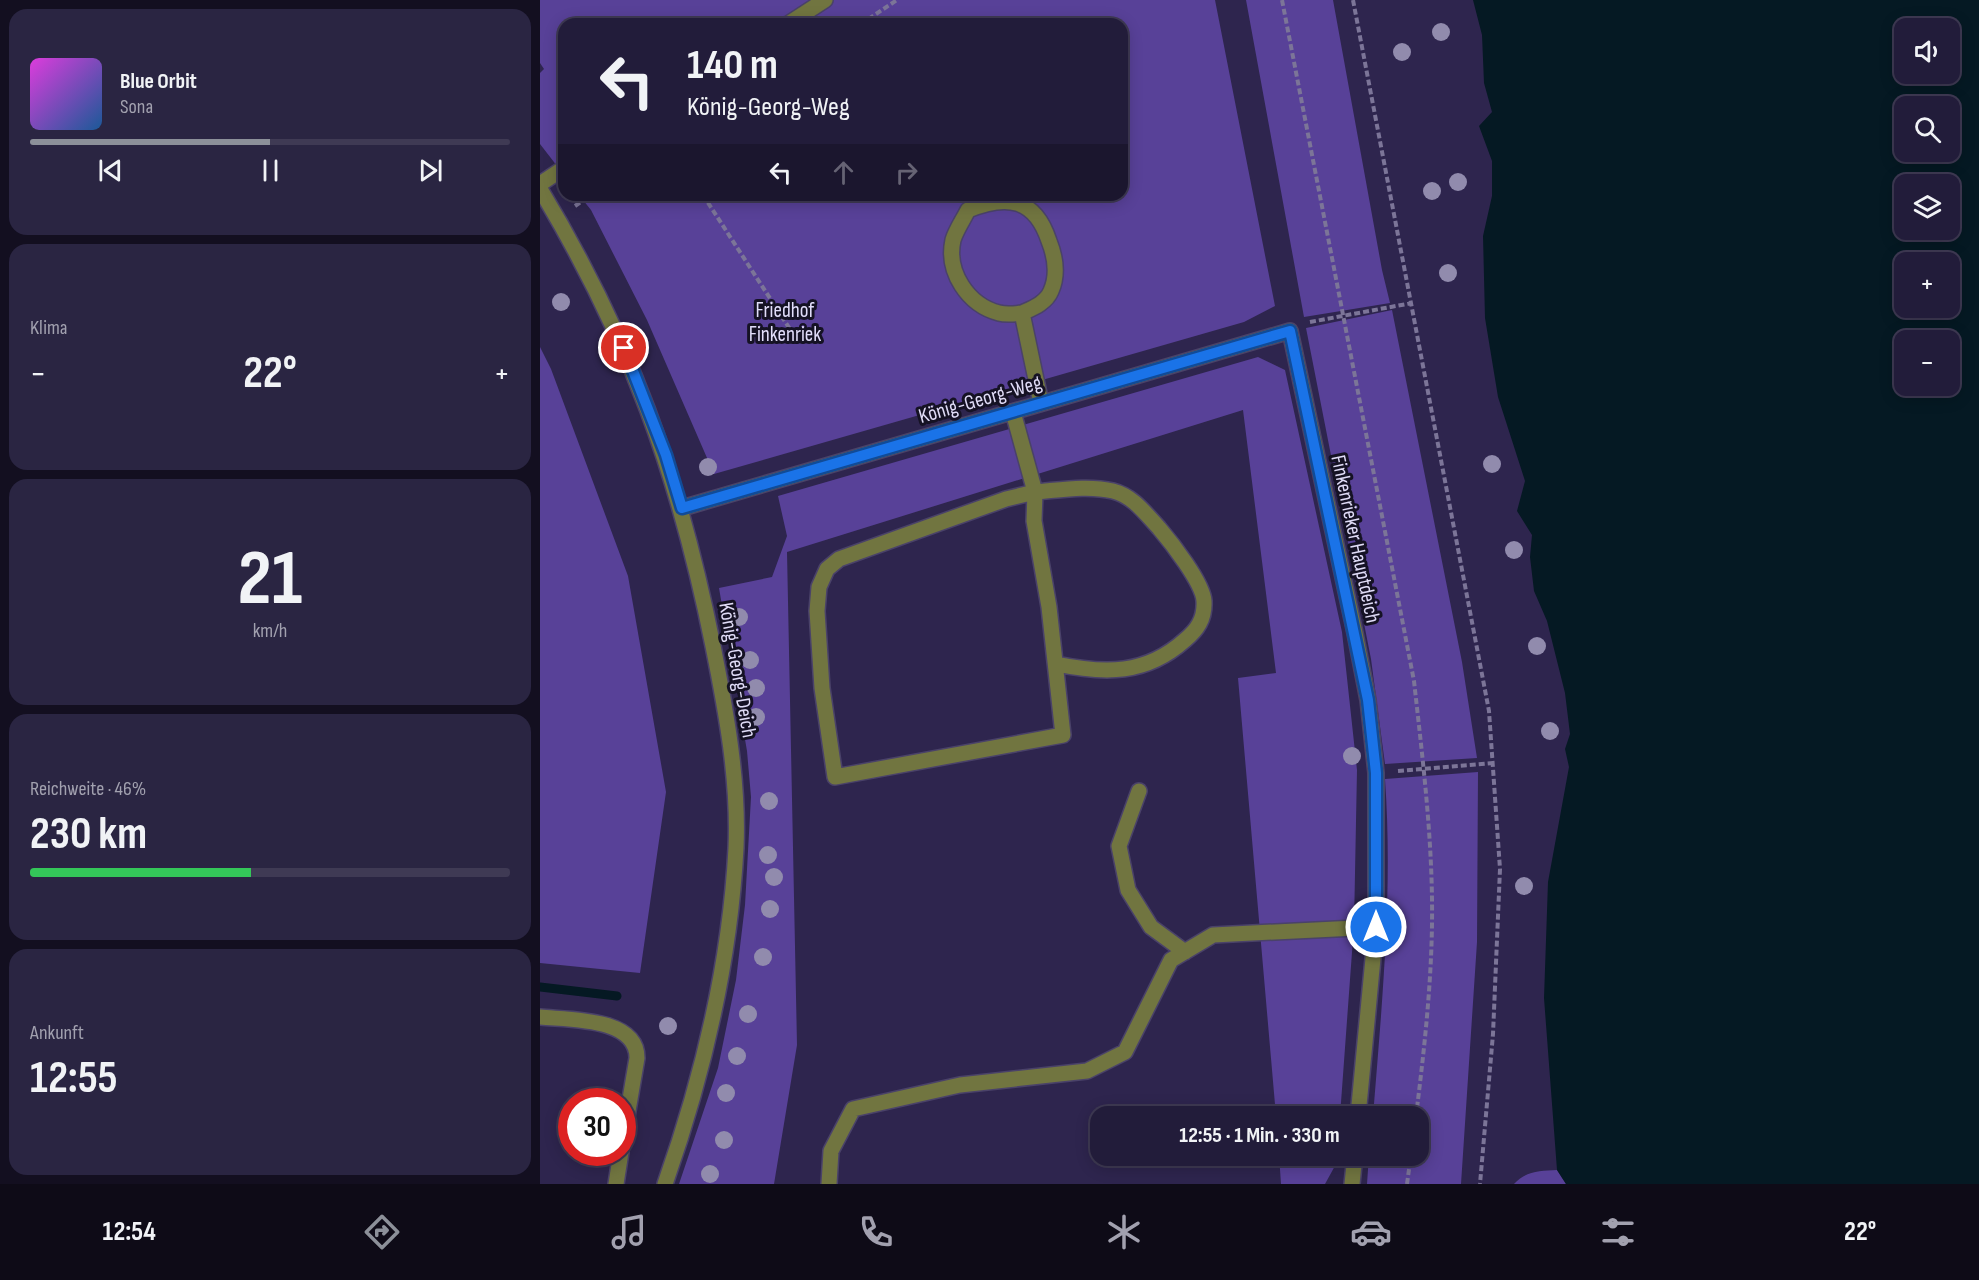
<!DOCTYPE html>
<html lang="de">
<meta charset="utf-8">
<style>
:root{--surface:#221c3a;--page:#2a2542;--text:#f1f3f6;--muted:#a2a1af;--line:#3f3a54;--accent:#8c9099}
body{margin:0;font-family:"Sofia Sans Condensed",sans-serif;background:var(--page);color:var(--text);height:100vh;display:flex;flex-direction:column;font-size:22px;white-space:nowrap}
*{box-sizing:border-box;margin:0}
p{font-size:20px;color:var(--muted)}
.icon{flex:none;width:33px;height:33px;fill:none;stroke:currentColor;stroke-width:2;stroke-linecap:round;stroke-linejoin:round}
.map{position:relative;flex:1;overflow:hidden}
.drawer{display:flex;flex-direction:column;gap:9px;padding:9px;background:#130f20;width:540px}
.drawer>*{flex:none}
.hud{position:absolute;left:18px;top:18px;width:570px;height:183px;border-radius:18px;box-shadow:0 3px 15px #0003,0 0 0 2px var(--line);background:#221c3a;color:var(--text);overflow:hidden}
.fabs{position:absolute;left:1354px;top:18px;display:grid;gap:12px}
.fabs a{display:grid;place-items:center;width:66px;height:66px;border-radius:12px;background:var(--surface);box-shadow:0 3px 15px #0003,0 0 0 2px var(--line);font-size:30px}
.speed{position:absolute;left:18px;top:1088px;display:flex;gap:12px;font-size:30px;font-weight:700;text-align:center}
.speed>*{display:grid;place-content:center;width:78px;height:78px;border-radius:50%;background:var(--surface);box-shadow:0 3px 15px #0003,0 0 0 2px var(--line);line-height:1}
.speed .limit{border:9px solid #d22;background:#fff;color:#111}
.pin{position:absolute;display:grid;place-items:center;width:51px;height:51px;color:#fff;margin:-26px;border:3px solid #fff;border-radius:50%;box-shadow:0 2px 6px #0007}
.me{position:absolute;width:66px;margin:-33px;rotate:0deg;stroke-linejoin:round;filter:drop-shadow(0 0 4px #0008)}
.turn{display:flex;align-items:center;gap:21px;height:126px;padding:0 30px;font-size:27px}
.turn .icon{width:78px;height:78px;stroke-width:2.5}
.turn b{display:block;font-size:42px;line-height:51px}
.lanes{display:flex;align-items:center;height:57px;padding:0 30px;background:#0003;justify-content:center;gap:30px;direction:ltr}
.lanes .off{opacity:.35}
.big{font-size:45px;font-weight:700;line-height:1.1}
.drawer .widget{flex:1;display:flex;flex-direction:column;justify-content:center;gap:9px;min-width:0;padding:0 21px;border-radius:18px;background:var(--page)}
.drawer .dial{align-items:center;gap:0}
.dial b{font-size:78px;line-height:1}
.song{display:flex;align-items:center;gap:18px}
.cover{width:72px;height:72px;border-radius:9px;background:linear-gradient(135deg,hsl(300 70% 55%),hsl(210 70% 35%))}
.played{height:6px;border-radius:3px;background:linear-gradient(90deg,var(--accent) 50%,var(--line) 50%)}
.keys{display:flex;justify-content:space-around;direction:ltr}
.heat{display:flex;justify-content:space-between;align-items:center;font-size:33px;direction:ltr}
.charge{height:9px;border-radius:4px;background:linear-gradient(90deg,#34c759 46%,var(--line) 0)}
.trip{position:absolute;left:550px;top:1106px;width:339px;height:60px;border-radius:18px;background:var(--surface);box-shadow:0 3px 15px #0003,0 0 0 2px var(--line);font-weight:700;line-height:60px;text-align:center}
.tabs{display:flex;height:96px;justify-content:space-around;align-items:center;background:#0e0b17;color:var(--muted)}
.tabs .icon{width:42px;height:42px}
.tabs .selected{color:var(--accent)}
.tabs b{font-size:27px;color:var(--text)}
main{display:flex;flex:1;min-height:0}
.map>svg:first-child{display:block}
.green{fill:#584198}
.water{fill:#051923;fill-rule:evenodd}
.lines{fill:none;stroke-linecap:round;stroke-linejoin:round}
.stream{stroke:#051923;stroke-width:9}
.minor-casing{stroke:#4a4269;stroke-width:18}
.path{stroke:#7c7598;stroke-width:4;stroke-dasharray:6 3;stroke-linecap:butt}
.minor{stroke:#717540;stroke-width:15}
.tree{fill:#918bad}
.route-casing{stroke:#114b97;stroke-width:15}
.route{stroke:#1a73e8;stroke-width:10}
.labels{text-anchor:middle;stroke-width:6;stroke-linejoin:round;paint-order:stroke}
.park-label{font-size:21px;fill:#e2defb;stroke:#151224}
.street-label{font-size:21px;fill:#e0dcf7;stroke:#151224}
</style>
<main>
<section class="drawer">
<div class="widget">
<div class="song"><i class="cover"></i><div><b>Blue Orbit</b><p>Sona</p></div></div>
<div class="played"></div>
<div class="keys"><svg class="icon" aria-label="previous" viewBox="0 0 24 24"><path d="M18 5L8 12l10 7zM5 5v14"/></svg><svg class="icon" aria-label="pause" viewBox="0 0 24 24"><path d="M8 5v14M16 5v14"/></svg><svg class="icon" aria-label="next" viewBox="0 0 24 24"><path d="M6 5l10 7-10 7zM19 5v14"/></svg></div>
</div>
<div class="widget"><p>Klima</p>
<div class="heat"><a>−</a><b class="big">22°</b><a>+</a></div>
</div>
<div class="widget dial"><b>21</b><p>km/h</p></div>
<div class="widget"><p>Reichweite · 46%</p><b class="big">230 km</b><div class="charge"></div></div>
<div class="widget"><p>Ankunft</p><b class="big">12:55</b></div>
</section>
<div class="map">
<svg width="1439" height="1184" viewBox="0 0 1439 1184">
<rect width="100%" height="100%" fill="#2e254e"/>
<path class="green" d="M0 0H675L735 306 704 322 174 474 107 320 51 210 39 195H582V24H24V175L0 144V73L4 69 0 63Z
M706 0H793L842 270 850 303 764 317Z
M852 310 922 662 937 758 845 764 831 659 766 328Z
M0 347 11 369 88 576 126 792 100 973 0 963Z
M718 357 745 370 802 632 817 770 814 925 800 1116H736L698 678 736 673 703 410 247 552 257 1045 234 1184H139L178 1068 196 980 205 905 211 797 207 751 179 588 232 577 247 536 238 496Z
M938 772 937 942 921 1184H827L829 1155H879V1116H833C842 1004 853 892 845 779Z
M739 1155H797L796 1164 785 1184H741Z
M1017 1170 1026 1184H974C985 1171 1000 1171 1017 1170Z"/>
<path class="water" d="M933 0H1439V1184H1026L1017 1170 1004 998 1008 882 1029 767 1025 749 1030 734 1025 693 1007 621 994 591 990 557 992 535 977 511 985 481 958 397 945 318 943 236 952 196V161L939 126 952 112 944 83 942 35ZM1365 28H1410V74H1365ZM1365 106H1410V152H1365ZM1365 184H1410V230H1365ZM1365 262H1410V308H1365ZM1365 340H1410V386H1365Z"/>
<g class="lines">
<path class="stream" d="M0 987 77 996"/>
<g class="minor-casing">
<path id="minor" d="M248 24 285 0
M0 184 24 168
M0 189C90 338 139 476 173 646 186 711 199 780 196 848 190 963 163 1076 125 1184
M482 313C475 314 466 315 459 313 428 305 406 272 413 240 416 230 423 220 428 210 467 194 495 198 509 241 515 256 518 275 511 291 506 303 493 308 482 313L501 403
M473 412 495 492C520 490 548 485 573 491 593 496 605 513 619 528 631 542 663 583 664 601 665 619 657 630 645 640 606 675 565 674 516 664
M495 492 494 521 509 607 523 735 295 777 282 688 277 611 279 587 287 569 299 559 466 499Z
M142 508 750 331 815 633 828 700 836 773V927L818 1116
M599 791 579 846 588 890 611 927 645 952
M0 1017C28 1020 97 1017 97 1058L82 1146
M76 1184 81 1152
M289 1184 291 1151 313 1109 420 1085 547 1071 585 1052 631 960 673 935 836 927
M812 1184 815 1155"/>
</g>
<path class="path" d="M742 0 874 681C882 753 891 826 892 899 893 971 885 1044 876 1116
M813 0 949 711 960 869 953 1034 940 1184
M321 24 357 0
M163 195 257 340
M35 206 51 195
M770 322 872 303
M858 771 953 763
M867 1184 871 1155"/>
<use href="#minor" class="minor"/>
</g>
<g class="tree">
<circle cx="901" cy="32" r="9"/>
<circle cx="862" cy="52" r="9"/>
<circle cx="918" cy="182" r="9"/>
<circle cx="892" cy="191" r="9"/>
<circle cx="908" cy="273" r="9"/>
<circle cx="21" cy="302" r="9"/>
<circle cx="952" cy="464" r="9"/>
<circle cx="168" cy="467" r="9"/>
<circle cx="974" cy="550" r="9"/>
<circle cx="199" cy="617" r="9"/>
<circle cx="997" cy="646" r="9"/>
<circle cx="210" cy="660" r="9"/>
<circle cx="216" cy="688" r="9"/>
<circle cx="216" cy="717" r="9"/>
<circle cx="1010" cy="731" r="9"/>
<circle cx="812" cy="756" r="9"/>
<circle cx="229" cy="801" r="9"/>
<circle cx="228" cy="855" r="9"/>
<circle cx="234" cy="877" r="9"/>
<circle cx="984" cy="886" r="9"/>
<circle cx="230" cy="909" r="9"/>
<circle cx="223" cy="957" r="9"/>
<circle cx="208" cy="1014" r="9"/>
<circle cx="128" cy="1026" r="9"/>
<circle cx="197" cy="1056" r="9"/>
<circle cx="186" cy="1093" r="9"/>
<circle cx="184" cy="1140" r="9"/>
<circle cx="170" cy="1174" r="9"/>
</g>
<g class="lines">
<g class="route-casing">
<path id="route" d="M84 348 126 455 142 508 750 331 828 700 836 773V927"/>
</g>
<use href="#route" class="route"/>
</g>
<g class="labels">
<g class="park-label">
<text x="245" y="317">Friedhof<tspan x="245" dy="24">Finkenriek</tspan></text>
</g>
<g class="street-label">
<text transform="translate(440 399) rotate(-16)" y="7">König-Georg-Weg</text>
<text transform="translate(816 539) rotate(78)" y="7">Finkenrieker Hauptdeich</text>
<text transform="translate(198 670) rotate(80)" y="7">König-Georg-Deich</text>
</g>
</g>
</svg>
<div class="fabs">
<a><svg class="icon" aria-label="sound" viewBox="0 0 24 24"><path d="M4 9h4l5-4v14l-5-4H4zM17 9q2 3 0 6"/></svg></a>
<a><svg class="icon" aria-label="search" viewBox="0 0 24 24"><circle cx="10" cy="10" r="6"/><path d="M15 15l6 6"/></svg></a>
<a><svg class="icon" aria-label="layers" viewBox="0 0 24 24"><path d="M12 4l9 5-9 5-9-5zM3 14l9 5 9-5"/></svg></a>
<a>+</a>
<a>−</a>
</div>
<div class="speed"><div class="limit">30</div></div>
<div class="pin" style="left:84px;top:348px;background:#d93025"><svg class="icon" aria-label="arrive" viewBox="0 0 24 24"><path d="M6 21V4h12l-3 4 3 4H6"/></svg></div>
<svg class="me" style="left:836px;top:927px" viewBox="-20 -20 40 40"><circle r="17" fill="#1a73e8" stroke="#fff" stroke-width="3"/><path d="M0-11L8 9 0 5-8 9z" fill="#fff"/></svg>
<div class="trip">12:55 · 1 Min. · 330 m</div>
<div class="hud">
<div class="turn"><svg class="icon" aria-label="left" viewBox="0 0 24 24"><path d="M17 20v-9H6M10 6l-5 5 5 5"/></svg><div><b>140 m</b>König-Georg-Weg</div></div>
<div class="lanes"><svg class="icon" aria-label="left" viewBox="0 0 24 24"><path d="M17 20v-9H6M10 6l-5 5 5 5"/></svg><svg class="icon off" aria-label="ahead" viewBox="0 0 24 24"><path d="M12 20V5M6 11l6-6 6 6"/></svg><svg class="icon off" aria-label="right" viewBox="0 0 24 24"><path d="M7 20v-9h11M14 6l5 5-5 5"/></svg></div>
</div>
</div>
</main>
<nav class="tabs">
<b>12:54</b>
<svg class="icon selected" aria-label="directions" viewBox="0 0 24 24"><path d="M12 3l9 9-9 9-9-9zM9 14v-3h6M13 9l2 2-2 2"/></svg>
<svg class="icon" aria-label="music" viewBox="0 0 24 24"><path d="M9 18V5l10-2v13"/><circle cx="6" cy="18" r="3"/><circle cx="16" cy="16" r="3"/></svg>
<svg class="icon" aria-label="phone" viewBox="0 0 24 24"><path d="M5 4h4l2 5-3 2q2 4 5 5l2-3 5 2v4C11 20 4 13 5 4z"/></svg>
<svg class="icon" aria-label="climate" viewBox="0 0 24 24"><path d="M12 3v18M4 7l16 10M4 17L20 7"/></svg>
<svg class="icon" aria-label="car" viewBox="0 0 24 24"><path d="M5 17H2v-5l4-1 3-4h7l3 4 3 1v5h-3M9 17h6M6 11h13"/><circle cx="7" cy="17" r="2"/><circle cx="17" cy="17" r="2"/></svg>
<svg class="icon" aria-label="filters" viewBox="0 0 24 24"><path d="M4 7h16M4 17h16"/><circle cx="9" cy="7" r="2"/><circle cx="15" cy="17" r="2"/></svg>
<b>22°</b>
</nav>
